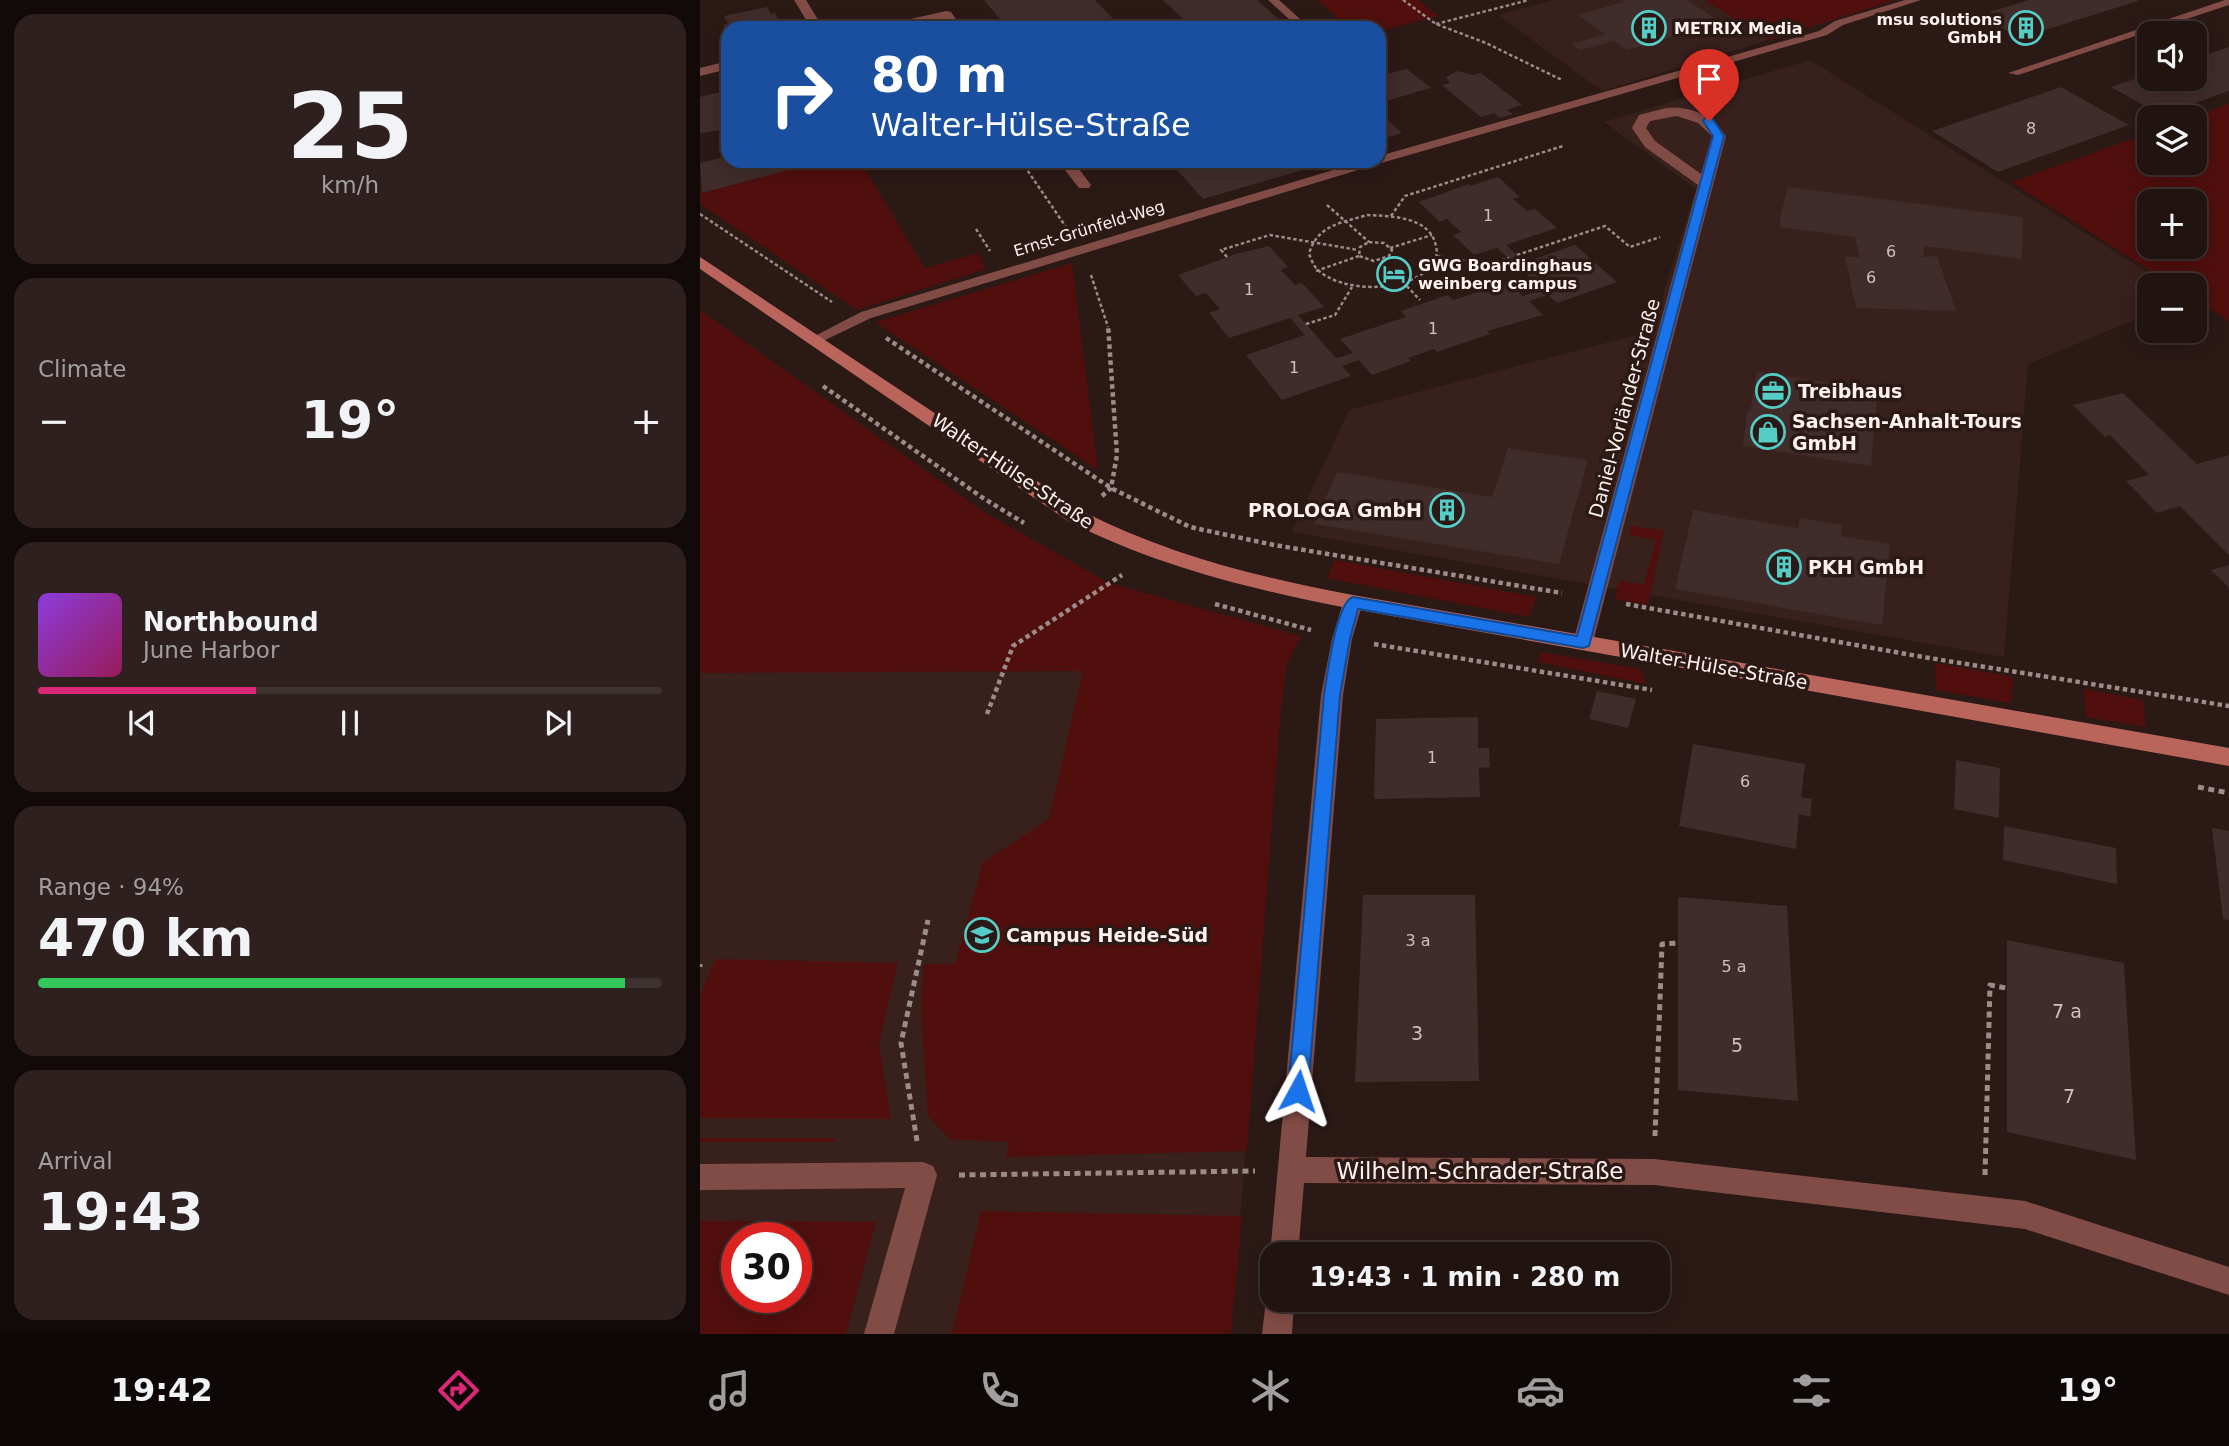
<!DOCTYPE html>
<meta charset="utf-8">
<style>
:root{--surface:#201310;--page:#2d201e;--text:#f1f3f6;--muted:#a29e9f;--line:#3d3230;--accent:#db2777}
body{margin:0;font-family:"DejaVu Sans",sans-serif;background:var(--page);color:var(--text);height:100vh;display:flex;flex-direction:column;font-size:26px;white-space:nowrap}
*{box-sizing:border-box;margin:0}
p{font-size:23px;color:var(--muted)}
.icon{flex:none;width:38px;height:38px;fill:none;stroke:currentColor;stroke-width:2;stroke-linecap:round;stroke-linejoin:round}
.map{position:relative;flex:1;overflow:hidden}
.details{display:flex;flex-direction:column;gap:14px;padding:14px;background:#120a09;width:700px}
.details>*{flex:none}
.hud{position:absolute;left:21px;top:21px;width:665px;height:147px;border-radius:21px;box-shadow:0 4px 18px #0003,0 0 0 2px var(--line);background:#1a4fa0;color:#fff;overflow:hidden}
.controls{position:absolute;left:1437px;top:21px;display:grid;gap:14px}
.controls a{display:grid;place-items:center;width:70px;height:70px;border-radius:14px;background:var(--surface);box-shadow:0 4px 18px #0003,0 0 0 2px var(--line);font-size:35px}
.speed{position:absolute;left:21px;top:1222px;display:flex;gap:14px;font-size:35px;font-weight:700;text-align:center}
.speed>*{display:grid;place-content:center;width:91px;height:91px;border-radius:50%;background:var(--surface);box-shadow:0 4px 18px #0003,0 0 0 2px var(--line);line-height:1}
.speed .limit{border:10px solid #d22;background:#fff;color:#111}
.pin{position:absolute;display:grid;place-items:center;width:60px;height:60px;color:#fff;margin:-72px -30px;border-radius:50% 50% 50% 0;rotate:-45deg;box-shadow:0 0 7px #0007}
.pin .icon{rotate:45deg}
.me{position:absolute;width:77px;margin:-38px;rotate:5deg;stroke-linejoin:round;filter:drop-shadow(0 0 5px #0008)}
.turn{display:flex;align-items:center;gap:24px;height:147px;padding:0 35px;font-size:32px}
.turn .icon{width:91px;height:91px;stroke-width:2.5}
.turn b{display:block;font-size:49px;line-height:60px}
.big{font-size:52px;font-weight:700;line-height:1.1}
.details .card{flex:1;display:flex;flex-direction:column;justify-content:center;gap:10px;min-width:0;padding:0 24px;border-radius:21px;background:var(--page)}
.details .dial{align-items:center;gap:0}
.dial b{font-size:91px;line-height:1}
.song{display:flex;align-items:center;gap:21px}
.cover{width:84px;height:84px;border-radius:10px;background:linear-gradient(135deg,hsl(270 70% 55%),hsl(330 70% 35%))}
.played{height:7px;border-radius:4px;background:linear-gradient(90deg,var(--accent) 35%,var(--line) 35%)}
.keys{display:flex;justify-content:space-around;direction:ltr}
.heat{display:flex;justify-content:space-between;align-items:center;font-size:38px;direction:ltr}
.charge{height:10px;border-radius:5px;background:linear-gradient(90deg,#34c759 94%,var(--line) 0)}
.trip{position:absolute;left:560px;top:1242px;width:410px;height:70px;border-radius:21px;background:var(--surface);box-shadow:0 4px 18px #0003,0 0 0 2px var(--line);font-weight:700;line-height:70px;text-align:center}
.dock{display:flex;height:112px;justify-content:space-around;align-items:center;background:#0d0806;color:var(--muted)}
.dock .icon{width:49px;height:49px}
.dock .on{color:var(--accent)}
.dock b{font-size:32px;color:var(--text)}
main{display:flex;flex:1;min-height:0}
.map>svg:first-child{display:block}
.built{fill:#38201d;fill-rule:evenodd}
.green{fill:#500f0d;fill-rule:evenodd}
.building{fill:#402c2a}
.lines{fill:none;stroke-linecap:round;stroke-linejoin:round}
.path-far2{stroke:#9b8b89;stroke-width:2.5;stroke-dasharray:3.5 2.5;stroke-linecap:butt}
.path-far1{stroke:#9b8b89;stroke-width:4.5;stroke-dasharray:4.5 3.5;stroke-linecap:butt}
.path{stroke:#9b8b89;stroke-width:5;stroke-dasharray:6 4.5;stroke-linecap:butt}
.lane{fill:#824c46;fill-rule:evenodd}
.street{fill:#824c46;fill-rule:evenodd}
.secondary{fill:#ba655c;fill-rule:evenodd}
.route{fill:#1a73e8;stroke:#114b97;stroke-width:2}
.labels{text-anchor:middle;stroke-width:7;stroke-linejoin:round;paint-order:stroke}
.far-poi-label{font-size:16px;font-weight:bold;fill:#fff1ef;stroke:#2b1916;text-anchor:start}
.number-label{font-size:16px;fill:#cfc0be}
.far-street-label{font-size:16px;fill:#fff1ef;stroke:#2b1916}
.poi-label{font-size:19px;font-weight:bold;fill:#fff1ef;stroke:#2b1916;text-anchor:start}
.street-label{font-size:19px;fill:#fff1ef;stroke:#2b1916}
.near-number-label{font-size:19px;fill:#cfc0be}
.near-street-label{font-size:23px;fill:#fff1ef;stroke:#2b1916}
</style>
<main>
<section class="details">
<div class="card dial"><b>25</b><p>km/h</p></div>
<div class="card"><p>Climate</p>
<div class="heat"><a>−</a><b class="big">19°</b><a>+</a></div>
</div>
<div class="card">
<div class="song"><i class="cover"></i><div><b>Northbound</b><p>June Harbor</p></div></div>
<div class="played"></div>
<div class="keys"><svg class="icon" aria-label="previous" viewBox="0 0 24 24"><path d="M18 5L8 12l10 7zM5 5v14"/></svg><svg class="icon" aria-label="pause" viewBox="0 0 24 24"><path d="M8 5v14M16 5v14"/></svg><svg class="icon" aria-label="next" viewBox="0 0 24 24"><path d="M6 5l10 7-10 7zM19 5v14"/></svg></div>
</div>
<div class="card"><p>Range · 94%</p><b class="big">470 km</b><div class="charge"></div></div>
<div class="card"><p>Arrival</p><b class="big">19:43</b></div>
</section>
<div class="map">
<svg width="1529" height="1334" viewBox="0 0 1529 1334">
<rect width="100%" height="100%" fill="#2b1916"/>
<path class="built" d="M853 0H1005L1069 40 902 91 798 15Z
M1110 60 1468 285H1449V314L1328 364 1304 657 592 532 649 410 952 331 996 189 904 122Z
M0 310 284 512 408 583 601 636 586 666 580 719 531 1334H0ZM37 1237H96V1297H37Z"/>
<path class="green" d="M617 0H718L738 16 679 31V28H649Z
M1005 0H1195L1069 40Z
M1529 104V321L1495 299 1494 285H1473L1311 182 1449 133V163H1494L1493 117ZM1449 201H1494V247H1449Z
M121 161H160L225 268 278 253 286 269 157 310 0 204V189L3 193Z
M372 263 398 470 175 322Z
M0 310 284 512 409 583 601 636 586 666 580 719 547 1151 306 1157 309 1142 250 1139 228 1116 221 1005 224 964H255L283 862 349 819 383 671 0 673Z
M930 526 964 530 948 605 915 599 919 581 944 584 956 540 929 535Z
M635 560 837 597 829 617 627 578Z
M841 652 941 669 946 684 838 662Z
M1235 663 1313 677 1311 703 1236 690Z
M1384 689 1443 700 1446 727 1386 717Z
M15 959 198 963 179 1043 191 1119 0 1118V996Z
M0 1138H135L134 1142H0Z
M281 1211 542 1216 531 1334H252Z
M0 1221 176 1222 146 1334H0ZM37 1237H96V1297H37Z"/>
<path class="building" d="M284 0H395L422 28H307Z
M463 0H557L589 28H476L488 24Z
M922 0H987L1022 23 927 50 914 41 880 50 871 44 905 34 877 15 924 2Z
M1329 0H1438V1L1319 38 1282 17 1292 14 1289 12Z
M67 7 71 14 75 13 84 28H28V34L23 25 28 23 24 16Z
M1529 47V91L1461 115 1411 87 1449 74V79H1494V59Z
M707 69 731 88 686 101 679 95V76Z
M757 71 773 75 781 73 822 105 807 110 813 114 800 118 794 113 781 117 742 85 750 83 746 77Z
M1361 87 1429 125 1298 172 1232 131Z
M28 90V129L0 133V97Z
M679 112 702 133 679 140Z
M28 156V161L118 162 2 193 0 163Z
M469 161H630V162L503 199Z
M798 177 820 197 813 199 827 211 835 209 857 228 806 245 825 262 875 245 917 282 857 303 848 295 829 301 843 315 787 331 790 334 737 352 734 349 708 358 711 361 672 375 659 360 642 366 651 376 582 400 546 355 605 335 590 318 529 338 509 313 520 309 506 293 496 296 478 275 536 254 569 246 588 267 581 270 595 285 602 283 624 307 598 315 636 358 653 353 640 339 706 317 701 311 748 295 753 300 809 282 823 296 842 289 797 248 774 255 753 235 761 232 747 219 740 222 719 202 769 184 770 186Z
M1088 187 1323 217 1322 259 1224 246 1223 257 1237 256 1256 311 1156 308 1145 257H1160L1155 237 1080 227 1081 214Z
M1057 372 1178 390 1171 466 1043 446 1047 411 1050 412Z
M1423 393 1497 464 1529 455V555L1480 506 1457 513 1426 481 1449 475 1410 435 1405 437 1373 405Z
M808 448 888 460 859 564 614 524 637 472 792 497Z
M993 510 1098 528 1100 518 1143 525 1141 536 1190 544 1182 625 975 589Z
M1529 565V588L1511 570Z
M897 691 936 699 928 728 889 719Z
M778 717V748H789L790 767 779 768 780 797 674 799 676 719Z
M993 744 1105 764 1101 797 1112 799 1110 817 1099 814 1096 849 979 826Z
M1256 760 1300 768 1299 818 1254 809Z
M1304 826 1416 848 1417 884 1303 860Z
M1512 828 1529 831V920L1523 919Z
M663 895H775L779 1081 655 1082Z
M978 897 1087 906 1098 1101 978 1090Z
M1307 940 1424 963 1436 1160 1307 1132Z"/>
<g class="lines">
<path class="path-far2" d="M703 0 736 24 786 43 862 80
M736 24 829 0
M321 161 366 227
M627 205 669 242
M0 214 132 302
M667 215C690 216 730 216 736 246 738 253 736 260 731 266 709 293 640 294 616 268 613 265 611 258 609 254 617 225 641 223 667 215Z
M691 216 705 196 863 146
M276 229 290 251
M669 242 684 243 692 250 689 256 674 261 659 256 660 247Z
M690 248 732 235
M817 255 905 226 930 247 960 237
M737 256 789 264 809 258
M527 257 521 250 570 235 658 250
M682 260 720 300
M616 271 659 256
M391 275 408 327
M606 324 635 315 652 287"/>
<path class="path-far1" d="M186 338 411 488 490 527 574 545 862 593
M123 386 283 498 324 523
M402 496 411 488 417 455 408 325
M515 604 611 630
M926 604 1223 657 1529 706
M674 644 952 690
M287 714 313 646 422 575"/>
<path class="path" d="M1498 787 1529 793
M0 964V967
M955 1136 962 944 978 943
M217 1141 201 1043 228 920
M259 1175 555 1171
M1285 1175 1290 985 1306 988"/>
<path class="lane" d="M568 0H579L610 28H599Z
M1205 0H1221L1143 25 1127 35 681 163 171 318 121 342 116 343 109 339 161 312 663 161H679V156L1119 31 1135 21Z
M1525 0H1529V5L1318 75 1308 73Z"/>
<path class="street" d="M94 0H106L123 28H111Z
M246 11 251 12 262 28H249L243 20 206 28H183L184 25Z
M28 61V69L0 76V68Z
M966 108C993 106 1011 115 1026 136L893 642 890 647 883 650 876 647 873 642 998 185 945 147 932 128 939 115ZM977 116 998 123 1012 136 1001 174 955 141 946 128 950 121Z
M358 161H373L391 185 389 188H379Z
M653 595 660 597 663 602 652 639 643 695 606 1157 954 1159 1325 1201 1529 1267V1295L1325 1229 954 1185 604 1183 598 1255H572V1261L570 1255 621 695 632 639 643 602 646 597Z
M223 1162 233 1166 237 1175 194 1334H164L205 1188 0 1190V1164Z
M572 1289V1300H594L592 1334H562L566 1300Z"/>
<path class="secondary" d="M0 257 382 511C468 555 558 577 653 595L1529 748V766L653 609C554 590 458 567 368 521L0 269Z"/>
</g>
<path class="route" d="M1005 118H1012L1024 136 889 646 883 648 658 609 650 639 640 695 608 1091 605 1098 598 1100 591 1098 588 1091 624 695C627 677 636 602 653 597L877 636 1013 136 1003 121Z"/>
<defs>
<g id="building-ring" transform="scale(1.75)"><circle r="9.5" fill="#2b1916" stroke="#54cdc7" stroke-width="1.5"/><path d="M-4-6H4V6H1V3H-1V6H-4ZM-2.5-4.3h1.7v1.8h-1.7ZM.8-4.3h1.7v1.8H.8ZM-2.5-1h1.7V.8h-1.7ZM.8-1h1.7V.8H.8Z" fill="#54cdc7"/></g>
<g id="hotel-ring" transform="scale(1.75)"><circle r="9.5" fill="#2b1916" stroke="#54cdc7" stroke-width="1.5"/><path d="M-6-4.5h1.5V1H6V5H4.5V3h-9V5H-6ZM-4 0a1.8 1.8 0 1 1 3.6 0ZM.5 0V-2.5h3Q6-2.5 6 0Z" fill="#54cdc7"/></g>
<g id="office-ring" transform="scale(1.75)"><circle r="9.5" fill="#2b1916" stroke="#54cdc7" stroke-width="1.5"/><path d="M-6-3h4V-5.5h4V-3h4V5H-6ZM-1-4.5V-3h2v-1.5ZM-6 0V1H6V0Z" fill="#54cdc7"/></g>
<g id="shop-ring" transform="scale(1.75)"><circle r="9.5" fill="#2b1916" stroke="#54cdc7" stroke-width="1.5"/><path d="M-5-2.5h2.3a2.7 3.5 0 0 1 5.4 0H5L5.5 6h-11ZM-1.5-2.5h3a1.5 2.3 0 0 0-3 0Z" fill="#54cdc7"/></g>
<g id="university-ring" transform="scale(1.75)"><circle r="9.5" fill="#2b1916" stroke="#54cdc7" stroke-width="1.5"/><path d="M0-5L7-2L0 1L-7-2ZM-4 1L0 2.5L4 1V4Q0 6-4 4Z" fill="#54cdc7"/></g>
</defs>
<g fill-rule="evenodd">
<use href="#building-ring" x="949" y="28"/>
<use href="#building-ring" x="1326" y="28"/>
<use href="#hotel-ring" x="694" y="274"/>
<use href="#office-ring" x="1073" y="391"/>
<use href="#shop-ring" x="1068" y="432"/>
<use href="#building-ring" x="747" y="510"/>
<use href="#building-ring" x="1084" y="567"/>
<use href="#university-ring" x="282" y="935"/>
</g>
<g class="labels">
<g class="far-poi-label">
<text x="1302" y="25" text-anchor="end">msu solutions<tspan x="1302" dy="18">GmbH</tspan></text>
<text x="974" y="34">METRIX Media</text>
<text x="718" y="271">GWG Boardinghaus<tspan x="718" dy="18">weinberg campus</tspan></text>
</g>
<g class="number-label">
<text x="1331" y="134">8</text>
<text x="788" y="221">1</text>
<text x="1191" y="257">6</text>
<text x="1171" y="283">6</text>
<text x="549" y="295">1</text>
<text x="733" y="334">1</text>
<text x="594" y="373">1</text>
<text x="732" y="763">1</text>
<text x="1045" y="787">6</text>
<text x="718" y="946">3 a</text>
<text x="1034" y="972">5 a</text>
</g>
<g class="far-street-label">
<text transform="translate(389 228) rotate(-17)" y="6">Ernst-Grünfeld-Weg</text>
</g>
<g class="poi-label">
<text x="1098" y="398">Treibhaus</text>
<text x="1092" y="428">Sachsen-Anhalt-Tours<tspan x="1092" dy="22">GmbH</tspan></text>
<text x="722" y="517" text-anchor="end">PROLOGA GmbH</text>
<text x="1108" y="574">PKH GmbH</text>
<text x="306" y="942">Campus Heide-Süd</text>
</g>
<g class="street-label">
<text transform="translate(924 408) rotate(-75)" y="7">Daniel-Vorländer-Straße</text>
<text transform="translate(313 471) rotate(34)" y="7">Walter-Hülse-Straße</text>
<text transform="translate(1014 666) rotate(10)" y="7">Walter-Hülse-Straße</text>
</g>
<g class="near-number-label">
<text x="1367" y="1018">7 a</text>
<text x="717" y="1040">3</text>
<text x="1037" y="1052">5</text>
<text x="1369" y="1103">7</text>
</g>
<g class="near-street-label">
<text x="780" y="1179">Wilhelm-Schrader-Straße</text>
</g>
</g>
</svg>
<div class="controls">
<a><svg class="icon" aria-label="sound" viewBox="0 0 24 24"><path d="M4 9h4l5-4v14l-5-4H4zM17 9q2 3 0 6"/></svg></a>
<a><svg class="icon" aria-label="layers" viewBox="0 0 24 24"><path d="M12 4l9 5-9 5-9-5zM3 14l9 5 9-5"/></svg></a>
<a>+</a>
<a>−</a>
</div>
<div class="speed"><div class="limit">30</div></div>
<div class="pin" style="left:1009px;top:121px;background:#d93025"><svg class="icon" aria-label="arrive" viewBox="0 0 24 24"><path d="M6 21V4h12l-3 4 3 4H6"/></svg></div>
<svg class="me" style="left:598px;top:1091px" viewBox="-20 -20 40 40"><path d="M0-17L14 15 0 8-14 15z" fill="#1a73e8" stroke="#fff" stroke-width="4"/></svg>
<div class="trip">19:43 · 1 min · 280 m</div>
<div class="hud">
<div class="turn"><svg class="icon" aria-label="right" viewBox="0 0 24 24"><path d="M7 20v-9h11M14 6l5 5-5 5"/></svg><div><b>80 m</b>Walter-Hülse-Straße</div></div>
</div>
</div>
</main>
<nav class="dock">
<b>19:42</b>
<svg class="icon on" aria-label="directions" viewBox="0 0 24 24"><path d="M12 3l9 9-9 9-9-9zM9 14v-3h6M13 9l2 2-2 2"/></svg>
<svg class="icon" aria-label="music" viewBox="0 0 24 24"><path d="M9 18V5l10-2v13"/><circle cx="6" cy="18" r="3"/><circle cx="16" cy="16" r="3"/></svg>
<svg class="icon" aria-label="phone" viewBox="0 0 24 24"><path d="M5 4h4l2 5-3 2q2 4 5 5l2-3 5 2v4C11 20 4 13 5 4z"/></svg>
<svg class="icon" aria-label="climate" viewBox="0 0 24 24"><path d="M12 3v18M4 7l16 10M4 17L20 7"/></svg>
<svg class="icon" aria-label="car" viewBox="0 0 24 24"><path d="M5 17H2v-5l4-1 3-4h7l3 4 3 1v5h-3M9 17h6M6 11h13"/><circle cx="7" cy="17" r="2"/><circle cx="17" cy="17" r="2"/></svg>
<svg class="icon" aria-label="filters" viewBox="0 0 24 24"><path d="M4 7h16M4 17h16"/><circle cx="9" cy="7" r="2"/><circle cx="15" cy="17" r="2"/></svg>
<b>19°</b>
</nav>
